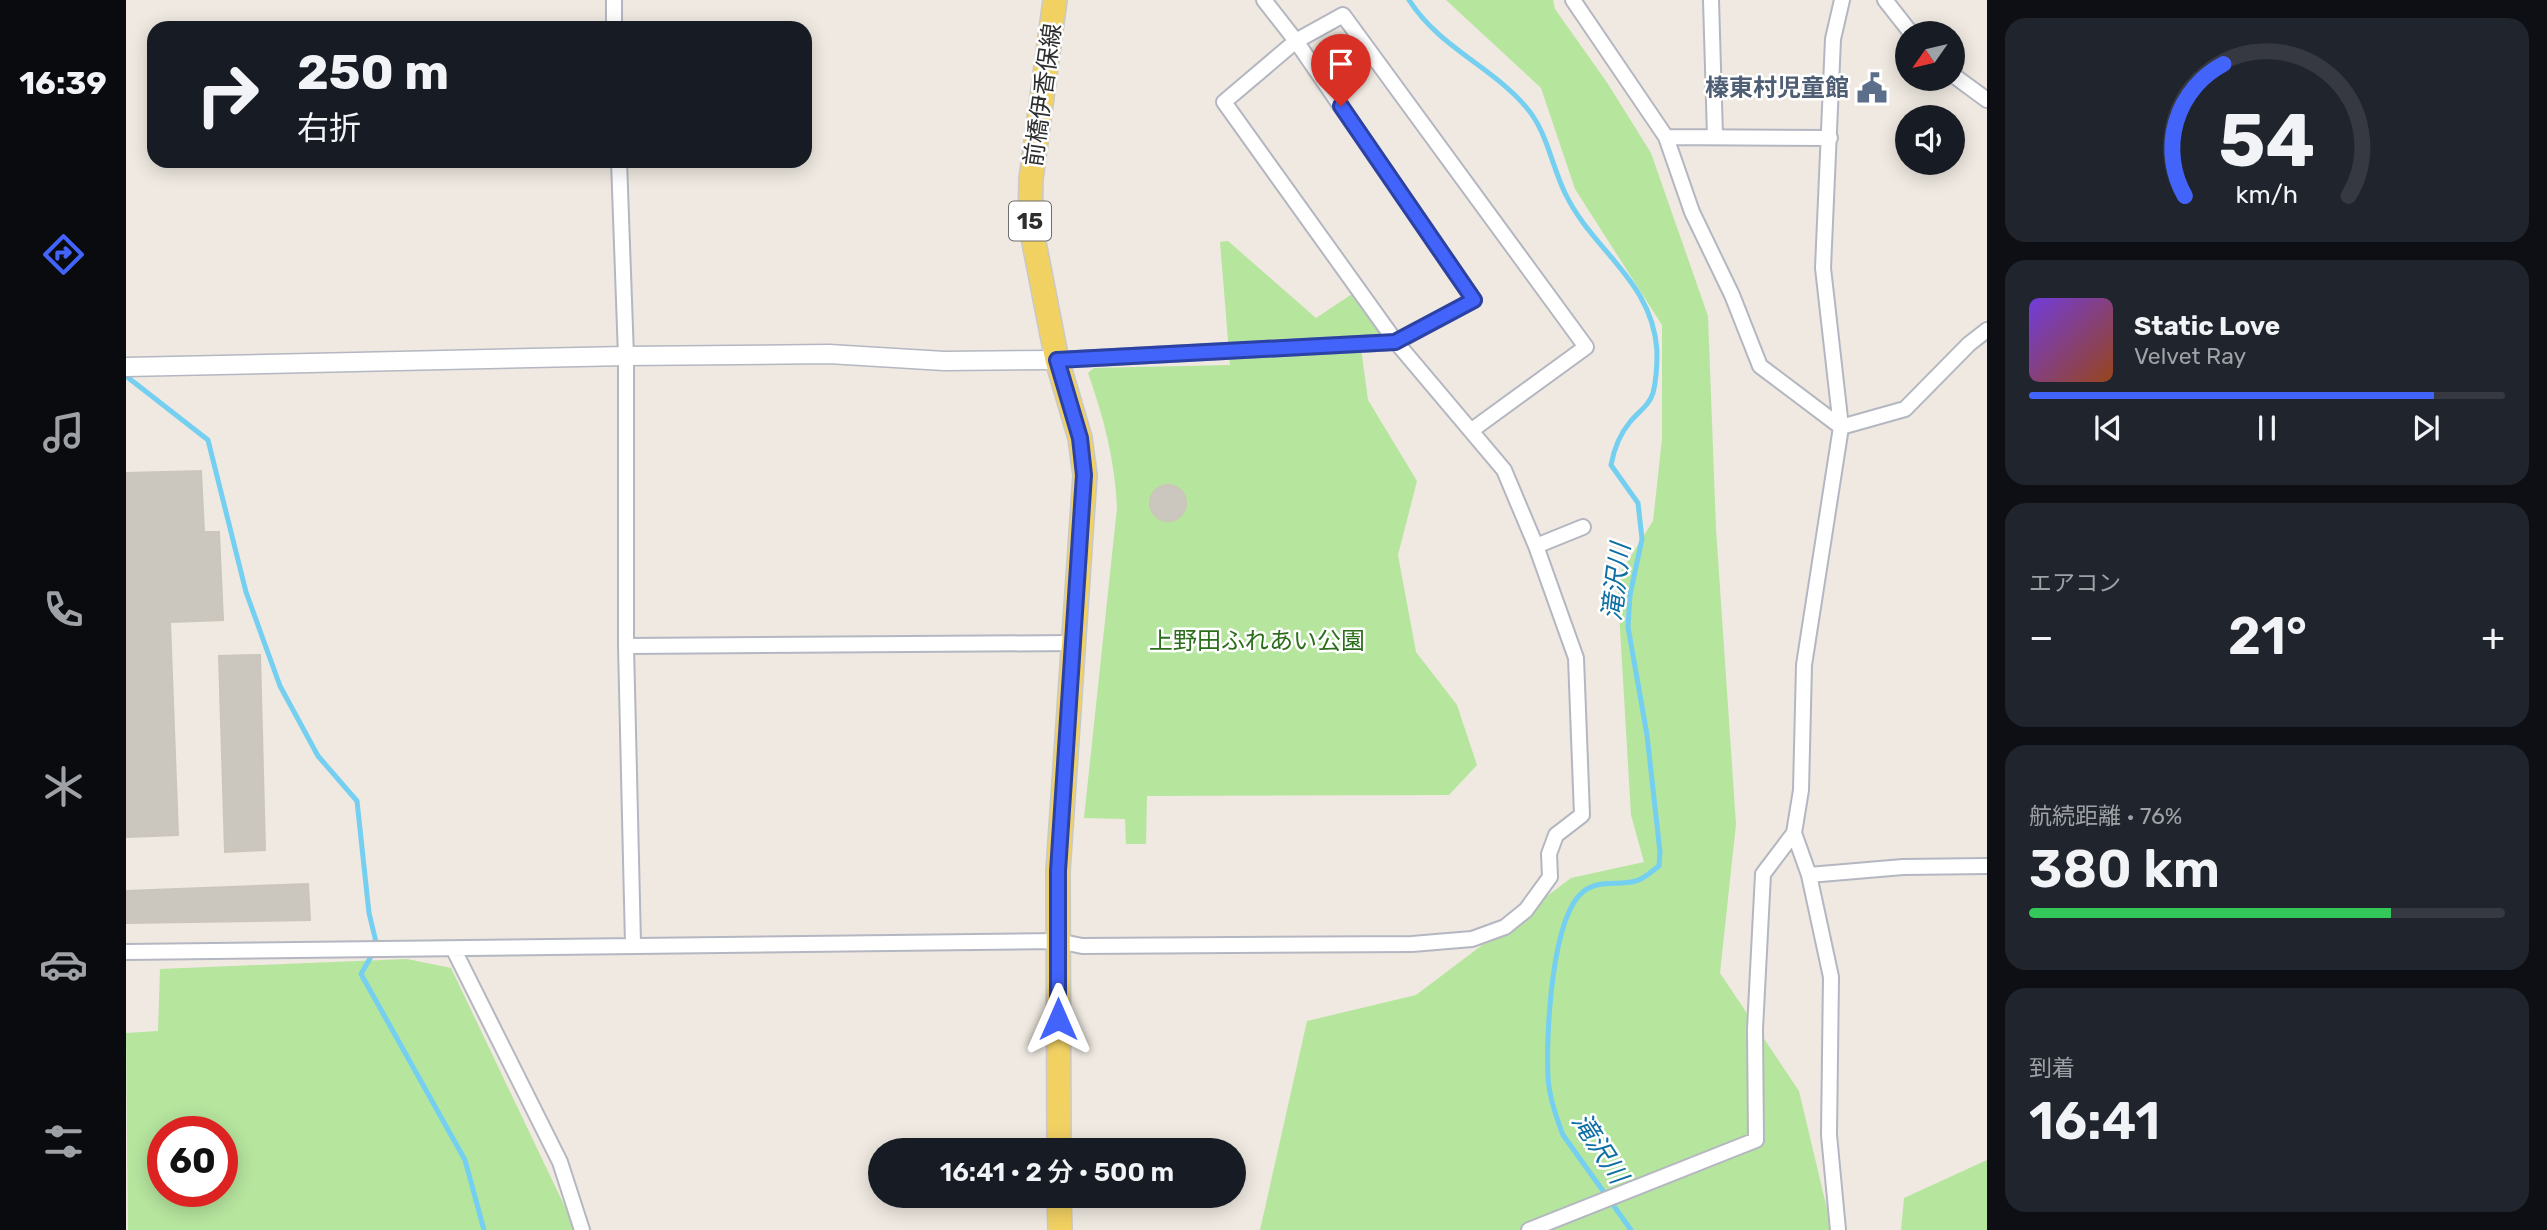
<!DOCTYPE html>
<html lang="ja">
<meta charset="utf-8">
<style>
:root{--surface:#171b24;--page:#20242c;--text:#f1f3f6;--muted:#9ea1a6;--line:#363941;--accent:#4264fb}
body{margin:0;font-family:Rubik,"Noto Sans JP",sans-serif;background:var(--page);color:var(--text);height:100vh;display:flex;flex-direction:column;font-size:26px;white-space:nowrap}
*{box-sizing:border-box;margin:0}
p{font-size:23px;color:var(--muted)}
.icon{flex:none;width:38px;height:38px;fill:none;stroke:currentColor;stroke-width:2;stroke-linecap:round;stroke-linejoin:round}
.map{position:relative;flex:1;overflow:hidden}
.panel{display:flex;flex-direction:column;gap:18px;padding:18px;background:#0d0f14;width:560px}
.panel>*{flex:none}
.banner{position:absolute;left:21px;top:21px;width:665px;height:147px;border-radius:21px;box-shadow:0 4px 18px #0003;background:#171b24;color:var(--text);overflow:hidden}
.needle{width:46px;rotate:236deg}
.controls{position:absolute;left:1769px;top:21px;display:grid;gap:14px}
.controls a{display:grid;place-items:center;width:70px;height:70px;border-radius:50%;background:var(--surface);box-shadow:0 4px 18px #0003;font-size:35px}
.speed{position:absolute;left:21px;top:1116px;display:flex;gap:14px;font-size:35px;font-weight:700;text-align:center}
.speed>*{display:grid;place-content:center;width:91px;height:91px;border-radius:50%;background:var(--surface);box-shadow:0 4px 18px #0003;line-height:1}
.speed .limit{border:10px solid #d22;background:#fff;color:#111}
.pin{position:absolute;display:grid;place-items:center;width:60px;height:60px;color:#fff;margin:-72px -30px;border-radius:50% 50% 50% 0;rotate:-45deg;box-shadow:0 0 7px #0007}
.pin .icon{rotate:45deg}
.me{position:absolute;width:77px;margin:-38px;rotate:0deg;stroke-linejoin:round;filter:drop-shadow(0 0 5px #0008)}
.turn{display:flex;align-items:center;gap:24px;height:147px;padding:0 35px;font-size:32px}
.turn .icon{width:91px;height:91px;stroke-width:2.5}
.turn b{display:block;font-size:49px;line-height:60px}
.big{font-size:52px;font-weight:600;line-height:1.1}
.panel .widget{flex:1;display:flex;flex-direction:column;justify-content:center;gap:10px;min-width:0;padding:0 24px;border-radius:21px;background:var(--page)}
.panel .dial{align-items:center;gap:0}
.dial svg{height:182px;overflow:visible;fill:none;stroke:var(--line);stroke-width:7;stroke-linecap:round;text-anchor:middle}
.dial text{fill:var(--text);stroke:none}
.song{display:flex;align-items:center;gap:21px}
.cover{width:84px;height:84px;border-radius:10px;background:linear-gradient(135deg,hsl(260 70% 55%),hsl(20 70% 35%))}
.played{height:7px;border-radius:4px;background:linear-gradient(90deg,var(--accent) 85%,var(--line) 85%)}
.keys{display:flex;justify-content:space-around;direction:ltr}
.heat{display:flex;justify-content:space-between;align-items:center;font-size:38px;direction:ltr}
.charge{height:10px;border-radius:5px;background:linear-gradient(90deg,#34c759 76%,var(--line) 0)}
.trip{position:absolute;left:742px;top:1138px;width:378px;height:70px;border-radius:35px;background:var(--surface);box-shadow:0 4px 18px #0003;font-weight:600;line-height:70px;text-align:center}
main{display:flex;flex:1;min-height:0}
.tabs{display:flex;flex-direction:column;width:126px;justify-content:space-around;align-items:center;background:#090b0e;color:var(--muted)}
.tabs .icon{width:49px;height:49px}
.tabs .on{color:var(--accent)}
.tabs b{font-size:32px;color:var(--text)}
.map>svg:first-child{display:block}
.green{fill:#b6e59e;fill-rule:evenodd}
.lines{fill:none;stroke-linecap:round;stroke-linejoin:round}
.stream{stroke:#75cff0;stroke-width:5}
.building{fill:#cbc7bf;stroke:#cbc5ba;stroke-width:2}
.minor-casing{stroke:#b4b7c1;stroke-width:18}
.tertiary-casing{stroke:#b4b7c1;stroke-width:21}
.primary-casing{stroke:#c9c9c9;stroke-width:26}
.minor{stroke:#fff;stroke-width:14}
.tertiary{stroke:#fff;stroke-width:18}
.primary{stroke:#f2d163;stroke-width:23}
.route-casing{stroke:#2b41a3;stroke-width:18}
.route{stroke:#4264fb;stroke-width:12}
.labels{text-anchor:middle;stroke-width:5;stroke-linejoin:round;paint-order:stroke}
.shield{fill:#fff;stroke:#6d6d6d;stroke-width:2}
.shield-label{font-size:23px;font-weight:bold;fill:#2e2e2e}
.service-label{font-size:24px;font-weight:bold;fill:#4e5e75;stroke:#fff;text-anchor:end}
.street-label{font-size:24px;fill:#2e2e2e;stroke:#fff}
.park-label{font-size:24px;fill:#2c6e1b;stroke:#fff}
.water-label{font-size:26px;font-style:italic;fill:#0d6fa3;stroke:#fff}
</style>
<main>
<nav class="tabs">
<b>16:39</b>
<svg class="icon on" aria-label="directions" viewBox="0 0 24 24"><path d="M12 3l9 9-9 9-9-9zM9 14v-3h6M13 9l2 2-2 2"/></svg>
<svg class="icon" aria-label="music" viewBox="0 0 24 24"><path d="M9 18V5l10-2v13"/><circle cx="6" cy="18" r="3"/><circle cx="16" cy="16" r="3"/></svg>
<svg class="icon" aria-label="phone" viewBox="0 0 24 24"><path d="M5 4h4l2 5-3 2q2 4 5 5l2-3 5 2v4C11 20 4 13 5 4z"/></svg>
<svg class="icon" aria-label="climate" viewBox="0 0 24 24"><path d="M12 3v18M4 7l16 10M4 17L20 7"/></svg>
<svg class="icon" aria-label="car" viewBox="0 0 24 24"><path d="M5 17H2v-5l4-1 3-4h7l3 4 3 1v5h-3M9 17h6M6 11h13"/><circle cx="7" cy="17" r="2"/><circle cx="17" cy="17" r="2"/></svg>
<svg class="icon" aria-label="filters" viewBox="0 0 24 24"><path d="M4 7h16M4 17h16"/><circle cx="9" cy="7" r="2"/><circle cx="15" cy="17" r="2"/></svg>
</nav>
<div class="map">
<svg width="1861" height="1230" viewBox="0 0 1861 1230">
<rect width="100%" height="100%" fill="#efe9e1"/>
<path class="green" d="M1320 0H1427L1429 9 1482 84 1525 153 1582 316 1590 529 1610 824 1594 973 1673 1091 1706 1230H1134L1181 1021 1290 995 1445 878 1518 862 1505 815 1491 578 1527 521 1536 439V325L1449 189 1415 88Z
M1102 241 1190 318 1226 294 1256 336 1234 341 1242 400 1291 481 1272 555 1290 652 1331 705 1351 765 1323 795 1021 796 1020 844H1000L999 819 958 818 991 508C989 461 978 418 962 373L968 368 1104 365 1094 242Z
M281 959 325 968 450 1230H2L0 1033 32 1031 34 969ZM37 1132H96V1192H37Z
M1861 1160V1230H1775L1778 1198Z"/>
<g class="lines">
<path class="stream" d="M1283 0C1313 47 1365 66 1400 107 1421 131 1425 164 1439 193 1466 250 1527 281 1531 351 1531 363 1530 382 1527 393 1523 406 1512 412 1504 422 1493 435 1488 449 1485 465L1512 503 1516 539 1504 595 1502 627 1521 735 1534 852 1533 866C1526 871 1518 879 1510 881 1492 886 1474 879 1458 891 1425 915 1420 1037 1422 1077 1423 1096 1430 1117 1437 1135L1505 1230
M0 376 82 440 120 592 154 686 192 756 231 801 243 913 251 946 235 974 339 1160 358 1230"/>
</g>
<path class="building" d="M75 471 78 532H93L97 620 44 622 52 835 0 837V473Z
M1024 503a18 18 0 1 1 36 0a18 18 0 1 1-36 0Z
M134 655 139 850 99 852 93 656Z
M182 884 184 920 0 923V891Z"/>
<g class="lines">
<g class="minor-casing">
<path id="minor" d="M488 0V28
M1447 0 1540 137 1566 212 1606 295 1634 366 1715 427
M1585 0 1589 136
M1759 0 1785 33
M1827 75 1861 100
M1540 137 1704 138
M493 161 500 356V646L507 944
M931 360 1270 342 1348 300 1170 41 1138 0
M1715 427 1779 409 1843 344 1861 330
M1410 546 1457 527
M500 646 947 643
M1683 875 1777 867 1861 866
M328 950 434 1162 456 1230
M0 952 932 941 956 946 1286 944 1346 939 1379 927 1400 910 1424 877 1423 854 1430 835 1456 815 1450 658 1410 546 1378 470 1270 342 1098 102 1170 41 1217 15 1460 347 1346 430
M1403 1230 1630 1140 1629 1029 1637 874 1668 833
M1712 1230 1703 1135 1705 977 1683 875 1668 833 1675 790 1678 665 1715 427 1697 268 1707 39 1716 0"/>
</g>
<g class="tertiary-casing">
<path id="tertiary" d="M0 367 500 356 703 354 818 361 931 360"/>
</g>
<g class="primary-casing">
<path id="primary" d="M929 0 905 179 904 222 931 360 954 438 959 475 932 871 933 1150
M933 1195 934 1230"/>
</g>
<use href="#minor" class="minor"/>
<use href="#tertiary" class="tertiary"/>
<use href="#primary" class="primary"/>
</g>
<g class="lines">
<g class="route-casing">
<path id="route" d="M932 1019V871L958 475 954 438 931 360 1269 342 1348 300 1215 106"/>
</g>
<use href="#route" class="route"/>
</g>
<defs>
<g id="civic-bare" transform="scale(2.415)"><path d="M-.6-6.5H3V-4.5H.6V-3L4-1V1h2V6H-6V1h2V-1L-.6-3ZM-1.2 2.5V6h2.4V2.5Z" fill="#5c6f8a" stroke="#fff" stroke-width="2.5" paint-order="stroke"/></g>
</defs>
<g fill-rule="evenodd">
<use href="#civic-bare" x="1746" y="88"/>
</g>
<g class="labels">
<rect class="shield" x="883" y="201.5" width="42" height="39" rx="5"/>
<g class="shield-label">
<text x="904" y="229">15</text>
</g>
<g class="service-label">
<text x="1723" y="96">榛東村児童館</text>
</g>
<g class="street-label">
<text transform="translate(917 95) rotate(-82)" y="8">前橋伊香保線</text>
</g>
<g class="park-label">
<text x="1131" y="649">上野田ふれあい公園</text>
</g>
<g class="water-label">
<text transform="translate(1490 582) rotate(-83)" y="9">滝沢川</text>
<text transform="translate(1474 1148) rotate(57)" y="9">滝沢川</text>
</g>
</g>
</svg>
<div class="controls">
<a><svg class="needle" viewBox="-14 -14 28 28"><path d="M0-13l5 13h-10z" fill="#e53935"/><path d="M0 13l5-13h-10z" fill="#9ea1a6"/></svg></a>
<a><svg class="icon" aria-label="sound" viewBox="0 0 24 24"><path d="M4 9h4l5-4v14l-5-4H4zM17 9q2 3 0 6"/></svg></a>
</div>
<div class="speed"><div class="limit">60</div></div>
<div class="pin" style="left:1215px;top:106px;background:#d93025"><svg class="icon" aria-label="arrive" viewBox="0 0 24 24"><path d="M6 21V4h12l-3 4 3 4H6"/></svg></div>
<svg class="me" style="left:932px;top:1019px" viewBox="-20 -20 40 40"><path d="M0-17L14 15 0 8-14 15z" fill="#4264fb" stroke="#fff" stroke-width="4"/></svg>
<div class="trip">16:41 · 2 分 · 500 m</div>
<div class="banner">
<div class="turn"><svg class="icon" aria-label="right" viewBox="0 0 24 24"><path d="M7 20v-9h11M14 6l5 5-5 5"/></svg><div><b>250 m</b>右折</div></div>
</div>
</div>
<section class="panel">
<div class="widget dial"><svg viewBox="0 0 100 80">
<path d="M14 69A42 42 0 1 1 86 69"/>
<path d="M14 69A42 42 0 0 1 31 11" stroke="#4264fb"/>
<text x="50" y="56" font-size="32" font-weight="700">54</text>
<text x="50" y="72" font-size="11">km/h</text>
</svg></div>
<div class="widget">
<div class="song"><i class="cover"></i><div><b>Static Love</b><p>Velvet Ray</p></div></div>
<div class="played"></div>
<div class="keys"><svg class="icon" aria-label="previous" viewBox="0 0 24 24"><path d="M18 5L8 12l10 7zM5 5v14"/></svg><svg class="icon" aria-label="pause" viewBox="0 0 24 24"><path d="M8 5v14M16 5v14"/></svg><svg class="icon" aria-label="next" viewBox="0 0 24 24"><path d="M6 5l10 7-10 7zM19 5v14"/></svg></div>
</div>
<div class="widget"><p>エアコン</p>
<div class="heat"><a>−</a><b class="big">21°</b><a>+</a></div>
</div>
<div class="widget"><p>航続距離 · 76%</p><b class="big">380 km</b><div class="charge"></div></div>
<div class="widget"><p>到着</p><b class="big">16:41</b></div>
</section>
</main>
